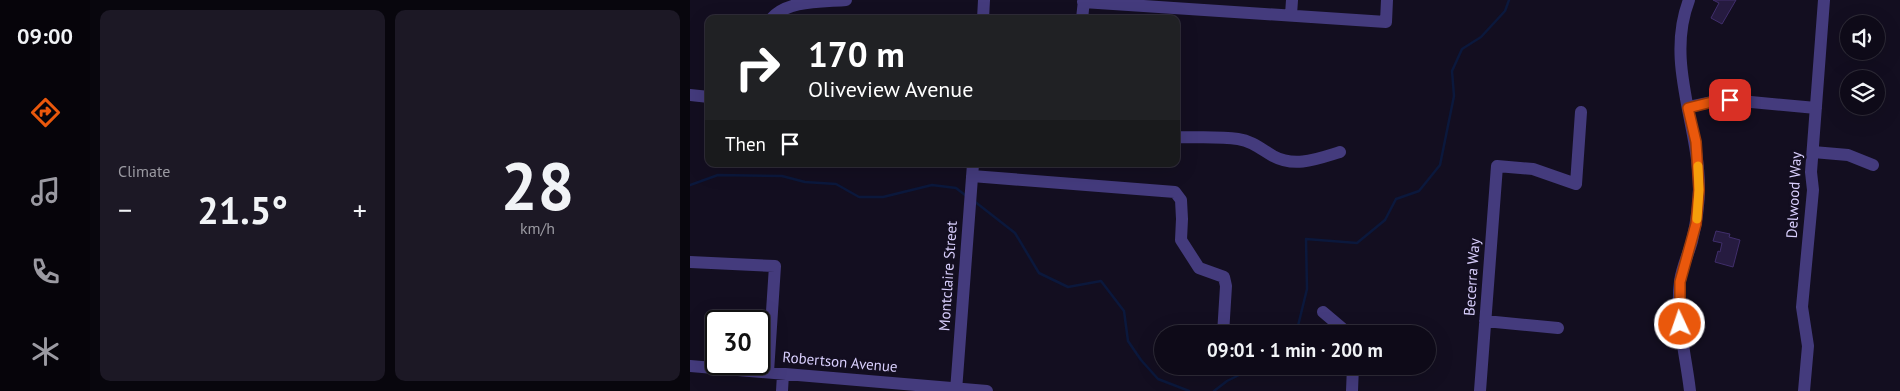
<!DOCTYPE html>
<meta charset="utf-8">
<style>
:root{--surface:#0e0a18;--page:#1c1825;--text:#f1f3f6;--muted:#9b9aa2;--line:#2e2b37;--accent:#ea580c}
body{margin:0;font-family:"PT Sans",sans-serif;background:var(--page);color:var(--text);height:100vh;display:flex;flex-direction:column;font-size:19px;white-space:nowrap}
*{box-sizing:border-box;margin:0}
p{font-size:16px;color:var(--muted)}
.icon{flex:none;width:28px;height:28px;fill:none;stroke:currentColor;stroke-width:2;stroke-linecap:round;stroke-linejoin:round}
.map{position:relative;flex:1;overflow:hidden}
.sheet{display:flex;flex-direction:column;gap:10px;padding:10px;background:#08060d;width:600px}
.sheet>*{flex:none}
.top-card{position:absolute;left:15px;top:15px;width:475px;height:152px;border-radius:10px;box-shadow:0 5px 20px #0002,0 0 0 1px var(--line);background:#202124;color:#fff;overflow:hidden}
.controls{position:absolute;left:1150px;top:15px;display:grid;gap:10px}
.controls a{display:grid;place-items:center;width:45px;height:45px;border-radius:50%;background:var(--surface);box-shadow:0 5px 20px #0002,0 0 0 1px var(--line);font-size:25px}
.speed{position:absolute;left:15px;top:310px;display:flex;gap:10px;font-size:25px;font-weight:700;text-align:center}
.speed>*{display:grid;place-content:center;width:65px;height:65px;border-radius:50%;background:var(--surface);box-shadow:0 5px 20px #0002,0 0 0 1px var(--line);line-height:1}
.speed .limit{border:2px solid #111;border-radius:8px;background:#fff;color:#111}
.pin{position:absolute;display:grid;place-items:center;width:42px;height:42px;color:#fff;margin:-21px;border-radius:10px;box-shadow:0 2px 8px #0006}
.me{position:absolute;width:55px;margin:-28px;rotate:357deg;stroke-linejoin:round;filter:drop-shadow(0 0 4px #0008)}
.turn{display:flex;align-items:center;gap:18px;height:105px;padding:0 20px;font-size:22px}
.turn .icon{width:65px;height:65px;stroke-width:2.5}
.turn b{display:block;font-size:35px;line-height:42px}
.then{display:flex;align-items:center;height:48px;padding:0 20px;background:#0003;gap:10px;font-size:19px}
.big{font-size:38px;font-weight:700;line-height:1.1}
.sheet .widget{flex:1;display:flex;flex-direction:column;justify-content:center;gap:8px;min-width:0;padding:0 18px;border-radius:10px;background:var(--page)}
.sheet .dial{align-items:center;gap:0}
.dial b{font-size:65px;line-height:1}
.heat{display:flex;justify-content:space-between;align-items:center;font-size:28px;direction:ltr}
.sheet .tiles{flex:1;display:grid;gap:10px;grid-template-columns:repeat(2,1fr)}
.trip{position:absolute;left:464px;top:325px;width:282px;height:50px;border-radius:25px;background:var(--surface);box-shadow:0 5px 20px #0002,0 0 0 1px var(--line);font-weight:700;line-height:50px;text-align:center}
main{display:flex;flex:1;min-height:0}
.tab-bar{display:flex;flex-direction:column;width:90px;justify-content:space-around;align-items:center;background:#06040a;color:var(--muted)}
.tab-bar .icon{width:35px;height:35px}
.tab-bar .active{color:var(--accent)}
.tab-bar b{font-size:22px;color:var(--text)}
.map>svg:first-child{display:block}
.lines{fill:none;stroke-linecap:round;stroke-linejoin:round}
.stream{stroke:#0b183c;stroke-width:2.5}
.building{fill:#261b40;stroke:#402e6b}
.minor{stroke:#443b7d;stroke-width:12}
.route-casing{stroke:#983908;stroke-width:12}
.route{stroke:#ea580c;stroke-width:9}
.slow{stroke:#f59e0b;stroke-width:9}
.labels{text-anchor:middle;stroke-width:5;stroke-linejoin:round;paint-order:stroke}
.street-label{font-size:15px;fill:#d9cffd;stroke:#130e20}
</style>
<main>
<nav class="tab-bar">
<b>09:00</b>
<svg class="icon active" aria-label="directions" viewBox="0 0 24 24"><path d="M12 3l9 9-9 9-9-9zM9 14v-3h6M13 9l2 2-2 2"/></svg>
<svg class="icon" aria-label="music" viewBox="0 0 24 24"><path d="M9 18V5l10-2v13"/><circle cx="6" cy="18" r="3"/><circle cx="16" cy="16" r="3"/></svg>
<svg class="icon" aria-label="phone" viewBox="0 0 24 24"><path d="M5 4h4l2 5-3 2q2 4 5 5l2-3 5 2v4C11 20 4 13 5 4z"/></svg>
<svg class="icon" aria-label="climate" viewBox="0 0 24 24"><path d="M12 3v18M4 7l16 10M4 17L20 7"/></svg>
</nav>
<section class="sheet">
<div class="tiles">
<div class="widget"><p>Climate</p>
<div class="heat"><a>−</a><b class="big">21.5°</b><a>+</a></div>
</div>
<div class="widget dial"><b>28</b><p>km/h</p></div>
</div>
</section>
<div class="map">
<svg width="1210" height="391" viewBox="0 0 1210 391">
<rect width="100%" height="100%" fill="#130e20"/>
<g class="lines">
<path class="stream" d="M0 185 28 175 92 176 115 182 146 184 169 197H193L242 185 266 188 275 195
M284 201 325 233 349 273 378 287 411 281 434 311 438 341 451 360 468 379 499 391
M606 334 617 289 616 239 667 243 695 220 706 199 729 191 750 165 764 96 762 71 772 49 791 37 815 11 819 0
M524 391 537 381 551 374H563L598 366"/>
</g>
<path class="building" d="M1023 0H1046L1032 24 1021 18 1029 3Z
M1026 231 1040 234 1039 237 1050 240 1043 267 1025 262 1028 251 1030 252 1032 243 1023 241Z"/>
<g class="lines">
<path class="minor" d="M999 0C975 62 1009 125 1009 188 1009 206 1006 224 1002 241 998 255 992 267 990 281 985 318 996 355 1000 391
M393 2 696 22 697 0
M601 15 602 0
M81 19C96 0 133 2 156 0
M293 19 294 0
M392 19 394 0
M0 95 19 97
M998 107 1026 101 1040 100 1126 108
M486 137C507 138 528 136 548 139 562 141 571 149 583 156 605 168 627 159 650 152
M1123 152 1158 155 1183 165
M282 176 485 192 491 200 492 219 491 240 509 268 534 277 536 286 533 334
M0 262 85 266 78 372
M633 312 659 334
M795 321 868 328
M0 366 297 391
M92 391 93 374
M266 391 283 164
M662 391 663 366
M790 391 807 166 843 169 886 184 891 112
M1114 391 1118 346 1112 307 1123 190 1121 172 1134 0"/>
</g>
<g class="lines">
<g class="route-casing">
<path id="route" d="M990 324V282L1006 224 1009 190 1006 142 998 108 1026 101 1040 100"/>
</g>
<use href="#route" class="route"/>
<path class="slow" d="M1007 219 1009 190 1008 166"/>
</g>
<g class="labels">
<g class="street-label">
<text transform="translate(1104 195) rotate(-87)" y="5">Delwood Way</text>
<text transform="translate(258 276) rotate(-86)" y="5">Montclaire Street</text>
<text transform="translate(782 277) rotate(-86)" y="5">Becerra Way</text>
<text transform="translate(150 362) rotate(5)" y="5">Robertson Avenue</text>
</g>
</g>
</svg>
<div class="controls">
<a><svg class="icon" aria-label="sound" viewBox="0 0 24 24"><path d="M4 9h4l5-4v14l-5-4H4zM17 9q2 3 0 6"/></svg></a>
<a><svg class="icon" aria-label="layers" viewBox="0 0 24 24"><path d="M12 4l9 5-9 5-9-5zM3 14l9 5 9-5"/></svg></a>
</div>
<div class="speed"><div class="limit">30</div></div>
<div class="pin" style="left:1040px;top:100px;background:#d93025"><svg class="icon" aria-label="arrive" viewBox="0 0 24 24"><path d="M6 21V4h12l-3 4 3 4H6"/></svg></div>
<svg class="me" style="left:990px;top:324px" viewBox="-20 -20 40 40"><circle r="17" fill="#ea580c" stroke="#fff" stroke-width="3"/><path d="M0-11L8 9 0 5-8 9z" fill="#fff"/></svg>
<div class="trip">09:01 · 1 min · 200 m</div>
<div class="top-card">
<div class="turn"><svg class="icon" aria-label="right" viewBox="0 0 24 24"><path d="M7 20v-9h11M14 6l5 5-5 5"/></svg><div><b>170 m</b>Oliveview Avenue</div></div>
<div class="then">Then<svg class="icon" aria-label="arrive" viewBox="0 0 24 24"><path d="M6 21V4h12l-3 4 3 4H6"/></svg></div>
</div>
</div>
</main>
